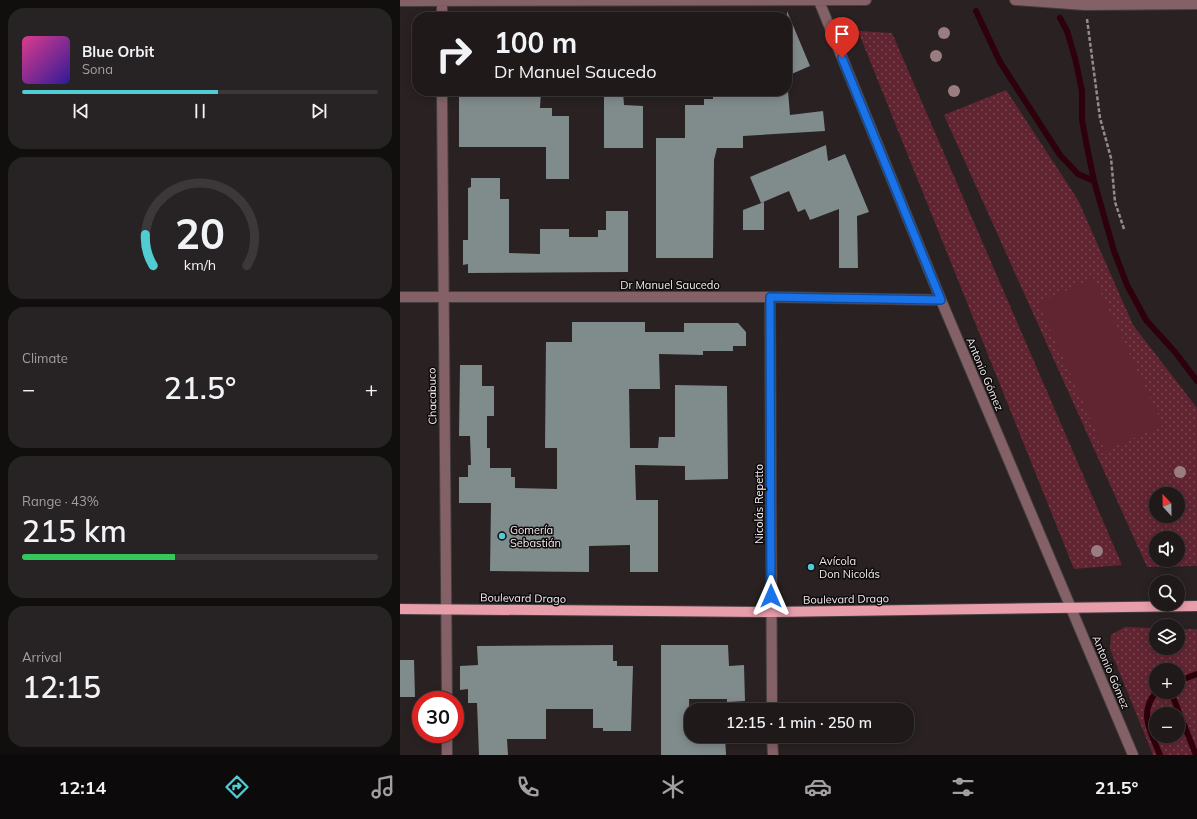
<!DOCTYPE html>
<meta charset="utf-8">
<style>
:root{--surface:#1f191a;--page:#272223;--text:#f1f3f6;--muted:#a1a0a2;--line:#3c3839;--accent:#51ccd3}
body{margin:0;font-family:Mulish,sans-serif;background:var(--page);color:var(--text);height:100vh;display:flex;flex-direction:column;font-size:15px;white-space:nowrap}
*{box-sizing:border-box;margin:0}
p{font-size:13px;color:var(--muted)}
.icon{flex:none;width:22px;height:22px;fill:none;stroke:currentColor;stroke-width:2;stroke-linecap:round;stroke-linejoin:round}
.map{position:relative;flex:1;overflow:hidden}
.side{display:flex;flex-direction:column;gap:8px;padding:8px;background:#110e0e;width:400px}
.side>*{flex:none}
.banner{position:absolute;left:12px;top:12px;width:380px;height:84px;border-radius:16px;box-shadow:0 2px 10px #0003,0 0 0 1px var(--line);background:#1f191a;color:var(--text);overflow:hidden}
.needle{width:26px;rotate:338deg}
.buttons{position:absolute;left:749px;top:487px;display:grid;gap:8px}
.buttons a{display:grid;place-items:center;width:36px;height:36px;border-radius:50%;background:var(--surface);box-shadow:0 2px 10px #0003,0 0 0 1px var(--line);font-size:20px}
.speed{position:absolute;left:12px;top:691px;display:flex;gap:8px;font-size:20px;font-weight:700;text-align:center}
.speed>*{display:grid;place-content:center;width:52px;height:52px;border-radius:50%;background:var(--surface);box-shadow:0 2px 10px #0003,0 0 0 1px var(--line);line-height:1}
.speed .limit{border:6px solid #d22;background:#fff;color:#111}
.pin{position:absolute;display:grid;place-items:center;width:34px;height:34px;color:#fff;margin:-41px -17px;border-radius:50% 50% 50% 0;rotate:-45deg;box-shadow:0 0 4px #0007}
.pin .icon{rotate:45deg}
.me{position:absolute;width:44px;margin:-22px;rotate:0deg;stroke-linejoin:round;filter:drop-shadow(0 0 3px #0008)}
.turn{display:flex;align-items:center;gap:14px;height:84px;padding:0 16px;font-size:18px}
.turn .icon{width:52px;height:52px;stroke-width:2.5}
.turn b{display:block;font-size:28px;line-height:34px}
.big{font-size:30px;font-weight:600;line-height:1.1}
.side .widget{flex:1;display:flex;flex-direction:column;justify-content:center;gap:6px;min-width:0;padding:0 14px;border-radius:16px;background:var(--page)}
.side .dial{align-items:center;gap:0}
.dial svg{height:104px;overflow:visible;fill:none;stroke:var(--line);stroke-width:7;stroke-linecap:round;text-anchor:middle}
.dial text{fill:var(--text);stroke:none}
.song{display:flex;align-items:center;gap:12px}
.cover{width:48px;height:48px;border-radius:6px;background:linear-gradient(135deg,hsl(330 70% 55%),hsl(250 70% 35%))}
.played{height:4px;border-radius:2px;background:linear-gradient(90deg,var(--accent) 55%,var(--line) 55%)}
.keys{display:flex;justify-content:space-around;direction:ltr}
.heat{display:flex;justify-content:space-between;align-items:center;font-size:22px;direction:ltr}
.charge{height:6px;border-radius:3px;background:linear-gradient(90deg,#34c759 43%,var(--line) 0)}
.trip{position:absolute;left:284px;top:703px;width:230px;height:40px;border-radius:16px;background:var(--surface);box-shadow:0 2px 10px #0003,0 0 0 1px var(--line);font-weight:600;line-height:40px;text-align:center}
.menu{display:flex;height:64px;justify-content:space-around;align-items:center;background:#0c0a0a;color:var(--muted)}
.menu .icon{width:28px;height:28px}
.menu .current{color:var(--accent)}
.menu b{font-size:18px;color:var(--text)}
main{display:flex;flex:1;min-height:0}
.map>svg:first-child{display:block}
.grass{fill:url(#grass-dots);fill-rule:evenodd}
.pitch{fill:#612532}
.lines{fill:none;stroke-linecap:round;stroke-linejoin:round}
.stream{stroke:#2e000c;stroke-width:6}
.building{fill:#808b8c}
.minor-casing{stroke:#453e3f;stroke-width:12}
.major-casing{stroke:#453e3f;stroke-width:12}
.path{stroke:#938c8d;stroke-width:2.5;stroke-dasharray:4 2;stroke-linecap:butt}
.minor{stroke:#846166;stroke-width:10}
.major{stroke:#e79eaa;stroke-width:10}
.tree{fill:#9a7d81}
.route-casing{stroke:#114b97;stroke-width:10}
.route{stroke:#1a73e8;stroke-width:7}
.poi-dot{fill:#51ccd3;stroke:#0f0b0c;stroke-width:1.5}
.labels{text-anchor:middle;stroke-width:3;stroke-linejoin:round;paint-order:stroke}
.street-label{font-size:11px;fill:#f3edee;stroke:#0f0b0c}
.poi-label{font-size:11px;fill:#f3edee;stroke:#0f0b0c;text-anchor:start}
</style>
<main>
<section class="side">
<div class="widget">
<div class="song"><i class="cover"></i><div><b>Blue Orbit</b><p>Sona</p></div></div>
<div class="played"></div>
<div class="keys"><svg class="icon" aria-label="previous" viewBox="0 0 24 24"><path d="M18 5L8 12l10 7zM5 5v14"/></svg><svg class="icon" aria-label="pause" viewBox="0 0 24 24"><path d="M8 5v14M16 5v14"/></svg><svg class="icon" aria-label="next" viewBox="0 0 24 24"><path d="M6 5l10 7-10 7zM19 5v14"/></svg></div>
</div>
<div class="widget dial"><svg viewBox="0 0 100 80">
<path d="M14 69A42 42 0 1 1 86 69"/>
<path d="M14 69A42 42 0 0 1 8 45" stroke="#51ccd3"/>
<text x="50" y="56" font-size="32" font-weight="700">20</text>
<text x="50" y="72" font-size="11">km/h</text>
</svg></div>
<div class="widget"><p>Climate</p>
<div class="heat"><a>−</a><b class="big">21.5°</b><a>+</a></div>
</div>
<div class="widget"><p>Range · 43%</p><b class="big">215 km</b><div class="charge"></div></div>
<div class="widget"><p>Arrival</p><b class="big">12:15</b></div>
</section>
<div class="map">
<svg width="797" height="755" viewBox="0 0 797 755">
<defs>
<pattern id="grass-dots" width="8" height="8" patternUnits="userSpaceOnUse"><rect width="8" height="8" fill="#612532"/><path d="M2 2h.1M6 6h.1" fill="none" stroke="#784550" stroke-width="1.8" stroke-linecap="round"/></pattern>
</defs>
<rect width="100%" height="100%" fill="#292122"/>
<path class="grass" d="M458 31 492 33 722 565 674 569Z
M606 90 678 200 733 325 797 408V566L747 567 544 115ZM756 494H778V516H756ZM756 538H778V560H756Z
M725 627 756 628V648H778V629H797V755H753L710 649 711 635ZM756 670H778V692H756ZM756 714H778V736H756Z"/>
<path class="pitch" d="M694 278 763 425 705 451 638 303Z"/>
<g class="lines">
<path class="stream" d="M576 11 600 62 660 155 678 174 694 181
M660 18 667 31 675 58 682 91V120L686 142 694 181 714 251 727 285 746 320 775 352 797 381
M778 681 797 674
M756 692C738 714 751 732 760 755
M771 692 796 755"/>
</g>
<path class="building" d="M387 11 410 66 387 76Z
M59 91H141L140 108H152V116H169V179H146V147H59Z
M204 91 223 92 224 105 243 106V148H204Z
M313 91H388L390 115 423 111 425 131 343 136V148H317L314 160 313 258H256V138H285V105H304V99H313Z
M426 145 428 161 445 154 469 212 457 216 458 268H439V209L410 220 405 209 398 212 389 191 361 203 350 177Z
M71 178H100V199H109V253L140 254V229H169V237H198V230H206V211H228V272L68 273V264L63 265V240H68V188L71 187Z
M364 202V230H343V210Z
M172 322H245V332H284V323H338L346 332V346H333V351H303V355L259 354 260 389H229L230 448H258L259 437H275V385L327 386 328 479 285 480V466L235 465 236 500H258V572H230V545L189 546V572L90 571 91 503H59V477H68V465H71L70 436H59L60 365H82V386H94V416H87V448H90V468H111V477H115V488L157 489V448H145L146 342H172Z
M213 645V661H217V666H233L231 731H203V728H193V709H146V739H107L108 755H79L77 703H68V689L60 690V666L78 665 77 646Z
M261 645H328L329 666 344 665 345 701 327 702V699H289L290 736H325L326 755H261Z
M0 660H14L15 697H0Z"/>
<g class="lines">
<g class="minor-casing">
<path id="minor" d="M42 0V17
M615 0 685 5 797 4
M0 1 466 0
M419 1 541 300 733 755
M42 91 47 700
M0 297H370L541 300
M370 297 372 710
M372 736 373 755
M47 755V734"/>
</g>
<g class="major-casing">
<path id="major" d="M0 609 371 612 797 606"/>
</g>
<path class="path" d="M687 19 700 118 711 158 715 202 724 229"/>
<use href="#minor" class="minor"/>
<use href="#major" class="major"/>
</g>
<g class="tree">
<circle cx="544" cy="33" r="6"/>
<circle cx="536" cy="56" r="6"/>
<circle cx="554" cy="91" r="6"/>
<circle cx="780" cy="472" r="6"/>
<circle cx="697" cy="551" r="6"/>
</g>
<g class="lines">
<g class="route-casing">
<path id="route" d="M371 596 370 297 541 300 442 58"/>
</g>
<use href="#route" class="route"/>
</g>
<g class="poi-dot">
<circle cx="102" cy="536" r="4"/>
<circle cx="411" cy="567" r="4"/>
</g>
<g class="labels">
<g class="street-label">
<text x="270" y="289">Dr Manuel Saucedo</text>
<text transform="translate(585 374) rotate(67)" y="4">Antonio Gómez</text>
<text transform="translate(32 396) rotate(-91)" y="4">Chacabuco</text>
<text transform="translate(359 504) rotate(-90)" y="4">Nicolás Repetto</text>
<text transform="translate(123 598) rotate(1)" y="4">Boulevard Drago</text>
<text transform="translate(446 599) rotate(-1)" y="4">Boulevard Drago</text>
<text transform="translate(711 672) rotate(67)" y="4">Antonio Gómez</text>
</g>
<g class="poi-label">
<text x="110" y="534">Gomería<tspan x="110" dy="13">Sebastián</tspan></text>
<text x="419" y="565">Avícola<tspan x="419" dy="13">Don Nicolás</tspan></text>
</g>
</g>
</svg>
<div class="buttons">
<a><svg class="needle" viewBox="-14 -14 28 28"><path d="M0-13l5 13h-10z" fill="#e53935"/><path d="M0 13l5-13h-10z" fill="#a1a0a2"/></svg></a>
<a><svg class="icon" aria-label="sound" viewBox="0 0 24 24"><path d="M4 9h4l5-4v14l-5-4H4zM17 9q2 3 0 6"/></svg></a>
<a><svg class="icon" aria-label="search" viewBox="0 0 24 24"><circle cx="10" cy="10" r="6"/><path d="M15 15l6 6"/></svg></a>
<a><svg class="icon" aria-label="layers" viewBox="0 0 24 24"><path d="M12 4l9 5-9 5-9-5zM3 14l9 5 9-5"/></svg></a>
<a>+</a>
<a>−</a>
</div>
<div class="speed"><div class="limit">30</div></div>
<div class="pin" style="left:442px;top:58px;background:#d93025"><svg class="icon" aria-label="arrive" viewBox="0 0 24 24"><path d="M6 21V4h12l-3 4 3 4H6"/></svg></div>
<svg class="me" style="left:371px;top:596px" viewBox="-20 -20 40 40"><path d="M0-17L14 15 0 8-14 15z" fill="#1a73e8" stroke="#fff" stroke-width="4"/></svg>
<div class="trip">12:15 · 1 min · 250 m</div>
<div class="banner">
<div class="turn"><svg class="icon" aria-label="right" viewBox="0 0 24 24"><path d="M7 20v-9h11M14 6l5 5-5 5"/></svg><div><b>100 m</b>Dr Manuel Saucedo</div></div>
</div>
</div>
</main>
<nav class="menu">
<b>12:14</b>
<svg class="icon current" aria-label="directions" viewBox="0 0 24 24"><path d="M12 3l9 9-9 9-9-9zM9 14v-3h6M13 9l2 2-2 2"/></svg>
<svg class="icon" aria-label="music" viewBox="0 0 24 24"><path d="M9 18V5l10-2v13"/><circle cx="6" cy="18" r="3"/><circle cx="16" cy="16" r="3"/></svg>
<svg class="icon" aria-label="phone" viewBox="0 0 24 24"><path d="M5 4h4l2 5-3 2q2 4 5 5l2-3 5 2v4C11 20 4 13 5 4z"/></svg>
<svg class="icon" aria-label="climate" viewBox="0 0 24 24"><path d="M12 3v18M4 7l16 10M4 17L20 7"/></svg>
<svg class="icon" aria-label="car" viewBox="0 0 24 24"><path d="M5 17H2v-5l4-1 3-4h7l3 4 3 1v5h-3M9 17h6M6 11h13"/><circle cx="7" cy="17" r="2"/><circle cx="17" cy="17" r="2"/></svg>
<svg class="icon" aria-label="filters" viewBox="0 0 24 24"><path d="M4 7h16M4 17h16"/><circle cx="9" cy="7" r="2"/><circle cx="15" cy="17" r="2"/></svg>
<b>21.5°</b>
</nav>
